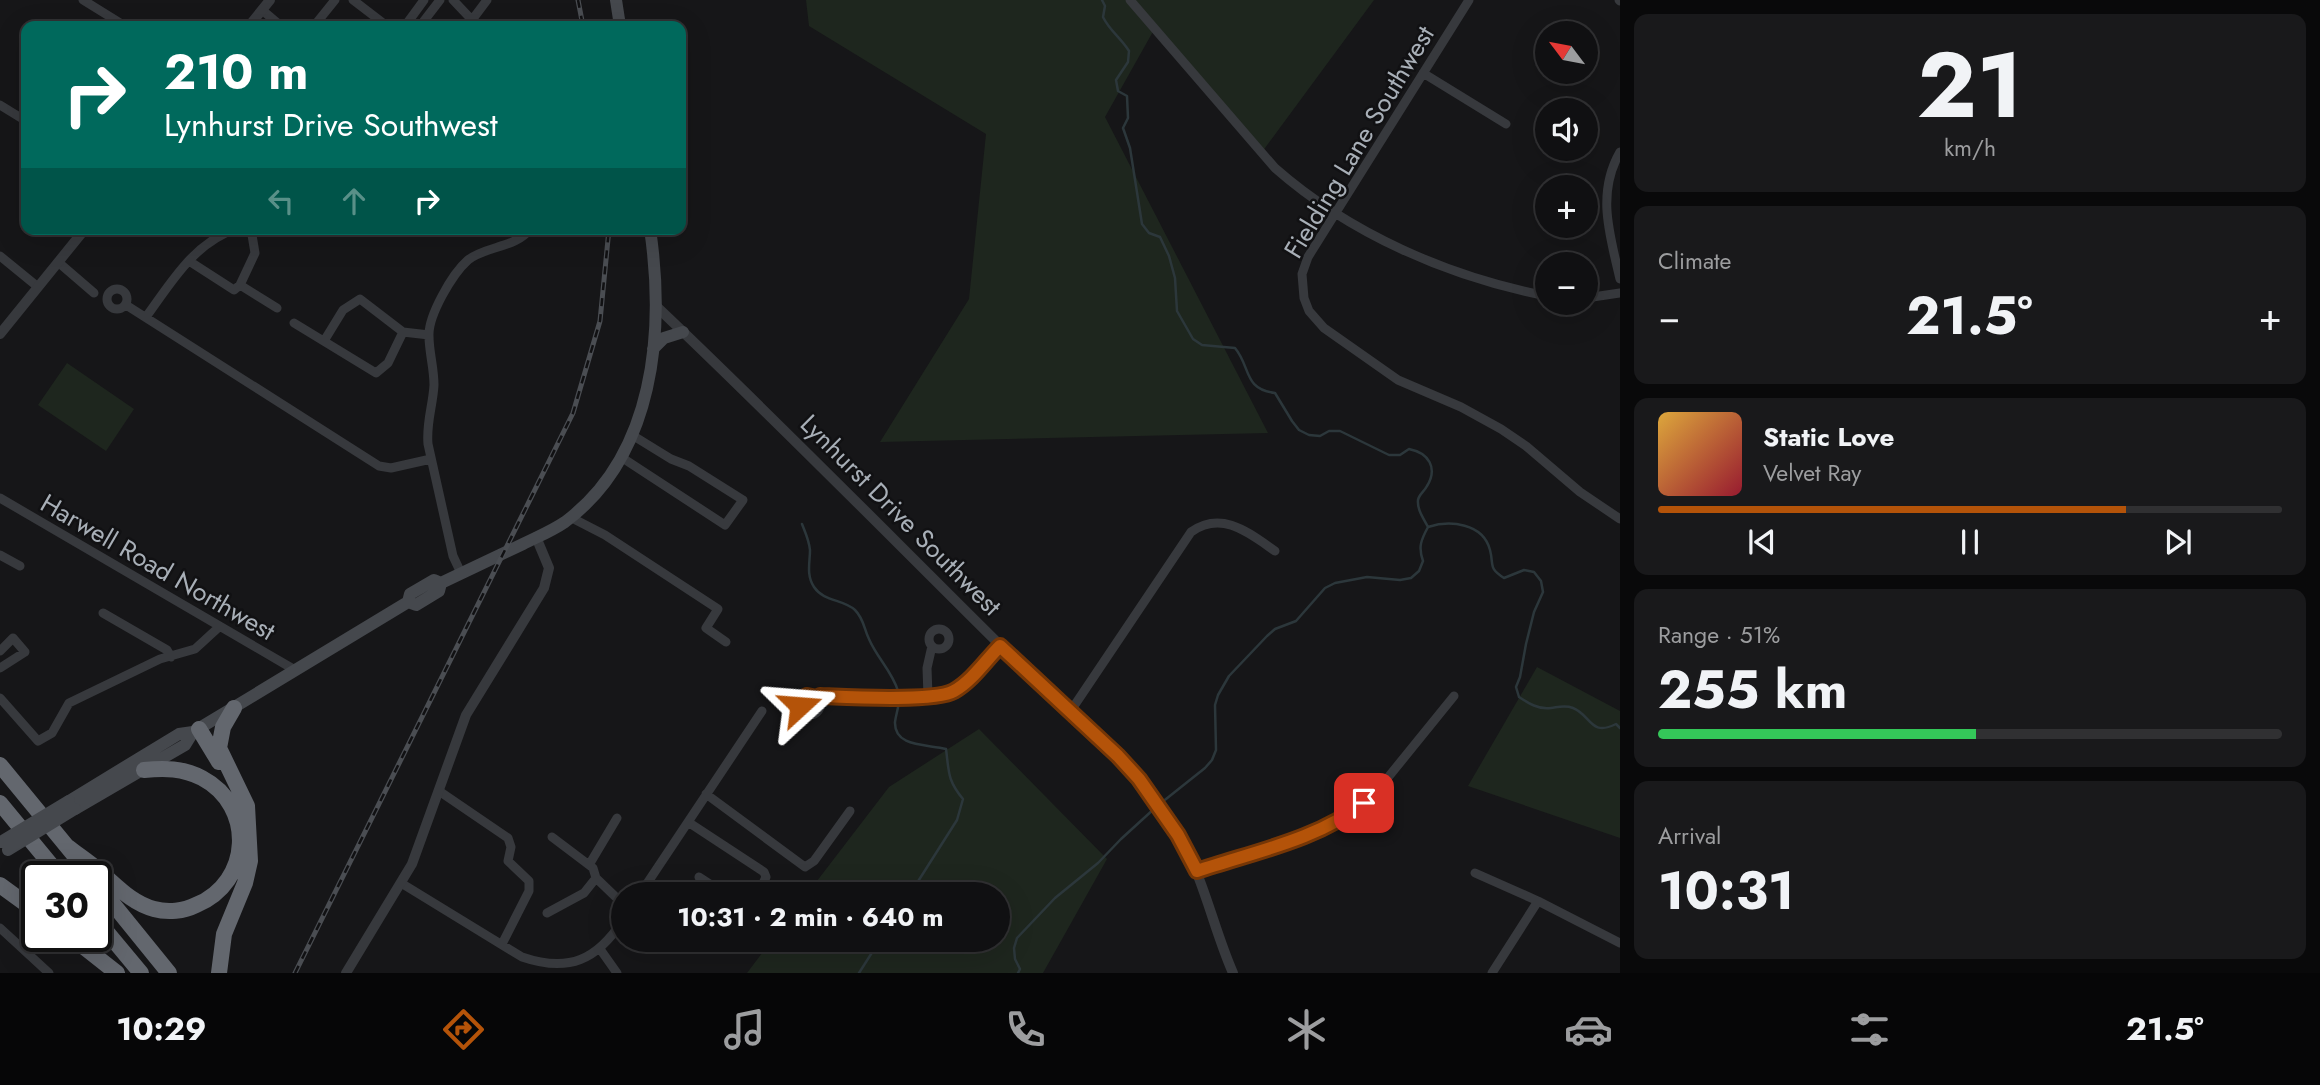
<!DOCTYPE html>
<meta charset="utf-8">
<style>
:root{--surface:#101012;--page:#19191b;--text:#f1f3f6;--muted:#9c9d9f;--line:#303032;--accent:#b45309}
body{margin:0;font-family:Jost,sans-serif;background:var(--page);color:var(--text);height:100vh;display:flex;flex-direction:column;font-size:26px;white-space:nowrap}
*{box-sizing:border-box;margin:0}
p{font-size:23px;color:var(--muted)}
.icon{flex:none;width:38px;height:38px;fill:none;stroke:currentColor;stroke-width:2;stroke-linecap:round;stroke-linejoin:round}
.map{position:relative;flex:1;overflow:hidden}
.side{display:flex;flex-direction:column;gap:14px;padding:14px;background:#09090a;width:700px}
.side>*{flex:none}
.top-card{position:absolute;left:21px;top:21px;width:665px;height:214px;border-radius:14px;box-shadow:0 7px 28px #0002,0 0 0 2px var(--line);background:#00695c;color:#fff;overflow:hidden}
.needle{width:46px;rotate:302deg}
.buttons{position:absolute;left:1535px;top:21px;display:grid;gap:14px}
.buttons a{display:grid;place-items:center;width:63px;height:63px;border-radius:50%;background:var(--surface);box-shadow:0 7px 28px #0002,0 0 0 2px var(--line);font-size:35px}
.speed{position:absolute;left:21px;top:861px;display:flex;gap:14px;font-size:35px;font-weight:700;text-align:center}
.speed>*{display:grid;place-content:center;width:91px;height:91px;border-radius:50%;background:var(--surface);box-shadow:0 7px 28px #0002,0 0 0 2px var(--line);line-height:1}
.speed .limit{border:4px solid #111;border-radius:10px;background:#fff;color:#111}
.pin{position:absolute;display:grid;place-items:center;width:60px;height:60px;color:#fff;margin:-30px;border-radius:14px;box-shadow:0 4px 10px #0006}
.me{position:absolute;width:77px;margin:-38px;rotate:71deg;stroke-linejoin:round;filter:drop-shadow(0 0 5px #0008)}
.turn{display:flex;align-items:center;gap:24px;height:147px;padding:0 28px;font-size:32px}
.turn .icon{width:91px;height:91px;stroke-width:2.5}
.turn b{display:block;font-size:49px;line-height:60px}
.lanes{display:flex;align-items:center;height:66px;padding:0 28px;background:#0003;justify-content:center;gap:35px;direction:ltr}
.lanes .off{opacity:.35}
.big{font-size:52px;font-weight:700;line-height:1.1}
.side .widget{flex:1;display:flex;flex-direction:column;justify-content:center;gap:10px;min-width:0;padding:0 24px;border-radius:14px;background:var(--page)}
.side .dial{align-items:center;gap:0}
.dial b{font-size:91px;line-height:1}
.song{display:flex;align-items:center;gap:21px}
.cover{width:84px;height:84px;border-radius:10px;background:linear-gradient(135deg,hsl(40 70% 55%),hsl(350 70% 35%))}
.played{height:7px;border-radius:4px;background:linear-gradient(90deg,var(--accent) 75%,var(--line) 75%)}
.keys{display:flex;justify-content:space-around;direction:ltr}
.heat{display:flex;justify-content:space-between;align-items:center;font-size:38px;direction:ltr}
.charge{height:10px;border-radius:5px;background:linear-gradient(90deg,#34c759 51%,var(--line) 0)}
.trip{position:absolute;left:611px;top:882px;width:399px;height:70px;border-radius:35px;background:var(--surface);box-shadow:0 7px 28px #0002,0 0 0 2px var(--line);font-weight:700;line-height:70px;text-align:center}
.tabs{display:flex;height:112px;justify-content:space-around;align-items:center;background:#060607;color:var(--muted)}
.tabs .icon{width:49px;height:49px}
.tabs .on{color:var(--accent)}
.tabs b{font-size:32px;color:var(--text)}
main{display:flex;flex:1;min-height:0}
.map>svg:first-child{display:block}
.green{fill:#1e261e}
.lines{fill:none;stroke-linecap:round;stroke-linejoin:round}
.stream{stroke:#2c373b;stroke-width:2.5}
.minor{stroke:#37393d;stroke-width:9}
.tertiary{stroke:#37393d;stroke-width:10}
.secondary{stroke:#45484d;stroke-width:12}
.motorway{stroke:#63676e;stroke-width:16}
.rail-casing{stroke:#4a4d52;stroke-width:5}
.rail{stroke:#111113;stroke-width:2.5;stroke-dasharray:8;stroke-linecap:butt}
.secondary-bridge{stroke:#45484d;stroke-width:12}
.route-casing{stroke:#753606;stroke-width:18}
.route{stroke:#b45309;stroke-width:12}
.labels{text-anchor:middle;stroke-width:5;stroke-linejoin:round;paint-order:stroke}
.street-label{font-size:26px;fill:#a8afb7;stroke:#111113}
</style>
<main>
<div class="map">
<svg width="1620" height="973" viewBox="0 0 1620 973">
<rect width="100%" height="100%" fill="#161618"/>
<path class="green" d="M806 0H1374L1262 152 1155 28 1105 117 1268 433 880 442 969 299 986 134 809 26Z
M67 363 134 409 106 451 38 405Z
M1537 667 1620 711V838L1468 786Z
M979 729 1107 859 1043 973H747L772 940H998V894H807L889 787Z"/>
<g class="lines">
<path class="stream" d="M1102 0 1105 6 1103 17C1109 30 1121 38 1129 51L1128 62 1116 80 1118 91 1127 96 1128 118 1123 128 1130 148 1142 224 1149 233 1160 237 1169 256 1175 278 1177 311 1193 339 1202 345 1235 348C1251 367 1243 389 1275 393L1292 421 1299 430 1309 435 1320 436 1329 431H1340L1389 455H1400L1409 449C1429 453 1438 468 1427 486 1424 492 1419 494 1418 500 1417 510 1424 519 1428 527
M802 524C805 532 809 540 810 550 810 562 806 575 814 587 824 602 843 599 855 610 864 619 864 629 869 639 877 658 892 671 898 691
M899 699C899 707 896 714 895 722 894 748 928 744 946 749 949 771 947 780 963 799L957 820 910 894
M1161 803 1205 768 1212 760 1216 750 1215 705 1218 695 1229 676 1267 636 1275 629 1296 621 1325 588 1335 583 1367 577 1400 580 1411 578 1419 571 1423 561C1418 547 1421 540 1428 527 1450 520 1483 523 1490 550 1494 565 1488 568 1504 578L1524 570 1534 572 1541 581 1543 592 1534 612 1526 644 1520 677 1516 687 1519 697C1528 703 1539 710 1551 708 1559 707 1565 705 1573 708 1591 715 1590 737 1616 724L1620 728
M859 973 880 940
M1018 973 1020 969 1015 959 1014 948 1017 938 1055 898 1098 863 1121 839 1155 808"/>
<path class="minor" d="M83 0 125 26
M353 0 387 26
M453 0 472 20 487 0
M1130 0 1275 168C1350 234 1449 277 1547 296
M1469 0 1308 257 1302 274 1304 298 1309 311 1324 328 1398 380 1461 407 1501 429 1526 446 1580 492 1620 519
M1619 0 1620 1
M262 10 281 26
M314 26 335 0
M405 26 424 0
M420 26 440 0
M1423 73 1506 124
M0 105 26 121
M1620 152C1596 194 1610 235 1620 279
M0 256 38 287
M189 261 234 290 240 285 277 308
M58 262 94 293
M240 285 255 253 251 229
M107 299a10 10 0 1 1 20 0a10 10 0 1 1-20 0Z
M1586 298 1620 293
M126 305 379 466 391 468 431 459
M146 317C171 283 193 244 235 229
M294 323 376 373 388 363 403 332
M403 332 429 335
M324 341 343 310 360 299 403 332
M621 457 725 525 743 500 689 466 671 459 632 435
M0 498 295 670
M570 517 605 535 718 609 706 628 726 642
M0 555 20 566
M461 573 453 556 428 444C426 423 433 405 434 385 434 368 429 352 429 336 428 316 452 274 468 260 485 246 516 248 530 229
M103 613 167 650 171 657
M929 639a10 10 0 1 1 20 0a10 10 0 1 1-20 0Z
M0 651 13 638 25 652 0 668
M800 705a10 10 0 1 1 20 0a10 10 0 1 1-20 0Z
M928 696 927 668 932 646
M0 698 38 741 52 733 69 703 160 659 195 649 219 627
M817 698 820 696C846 697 935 702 954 691 972 680 986 661 1000 646
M1070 712 1191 532C1222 510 1249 533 1275 551
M439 791 508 838 511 847 508 861 529 881V891L502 944
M706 794 805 867 814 861 850 811
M688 822 764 872 766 877 758 894
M589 865 617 818
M1197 871 1317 832 1348 816 1377 791 1454 696
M1475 873 1538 901 1620 943
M699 877 725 894
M596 878 623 904
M401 883 522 957C569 973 597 960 623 920
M640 894 762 711
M547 913 584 893 596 878 593 868 552 837
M0 928 49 973
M600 949 617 973
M1492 973 1538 901"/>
<path class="tertiary" d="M249 26 270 0
M657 307C774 418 887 533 1001 646 1062 708 1132 760 1178 835 1204 877 1213 928 1233 973
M0 334 85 229
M346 973 412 864 466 715 544 588 549 568 536 537"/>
<path class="secondary" d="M616 0 620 26
M653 349 664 338 683 332
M408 602 416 605 439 591 441 583
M69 801 179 734 193 732 408 602 410 594 434 580 441 583C468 570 496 557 523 544 537 537 552 531 565 522 655 455 665 331 650 229
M75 809 185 745 193 732"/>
<path class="motorway" d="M199 729 219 762
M0 765 74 855
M0 803 61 877
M68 847C78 855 89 862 98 870 116 885 131 903 154 909 168 913 184 911 196 905 252 882 255 806 202 778 183 768 164 768 144 770
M96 883 169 973
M0 885 37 912
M96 919 141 973
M70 936 117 973
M219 973 224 934 245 883 250 861 247 806 219 748 223 727 234 708"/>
<g class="rail-casing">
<path id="rail" d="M578 0 583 26
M295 973 573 413 600 321 609 229"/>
</g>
<use href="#rail" class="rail"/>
<path class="secondary-bridge" d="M1 842 69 801
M8 850 75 809"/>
</g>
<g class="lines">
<g class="route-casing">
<path id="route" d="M800 706 802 699 807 696 817 698 820 696C846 697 935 702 954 691 972 681 986 660 1000 646L1118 756 1139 779 1178 835 1197 871C1253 852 1317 840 1364 803"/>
</g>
<use href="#route" class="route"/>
</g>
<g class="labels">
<g class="street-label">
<text transform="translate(1359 142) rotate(-59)" y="9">Fielding Lane Southwest</text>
<text transform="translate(901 515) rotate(45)" y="9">Lynhurst Drive Southwest</text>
<text transform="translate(158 567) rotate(30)" y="9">Harwell Road Northwest</text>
</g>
</g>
</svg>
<div class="buttons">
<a><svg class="needle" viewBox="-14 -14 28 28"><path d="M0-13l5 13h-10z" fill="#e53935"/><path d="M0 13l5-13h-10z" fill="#9c9d9f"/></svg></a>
<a><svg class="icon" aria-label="sound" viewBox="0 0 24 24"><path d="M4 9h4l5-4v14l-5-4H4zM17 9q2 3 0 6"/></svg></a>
<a>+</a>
<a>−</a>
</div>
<div class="speed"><div class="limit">30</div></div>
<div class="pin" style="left:1364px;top:803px;background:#d93025"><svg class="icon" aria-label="arrive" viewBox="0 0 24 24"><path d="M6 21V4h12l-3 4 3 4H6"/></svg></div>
<svg class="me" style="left:800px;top:706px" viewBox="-20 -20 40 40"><path d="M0-17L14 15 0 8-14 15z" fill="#b45309" stroke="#fff" stroke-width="4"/></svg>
<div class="trip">10:31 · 2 min · 640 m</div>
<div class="top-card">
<div class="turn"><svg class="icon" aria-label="right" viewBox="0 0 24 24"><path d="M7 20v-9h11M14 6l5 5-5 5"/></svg><div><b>210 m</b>Lynhurst Drive Southwest</div></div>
<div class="lanes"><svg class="icon off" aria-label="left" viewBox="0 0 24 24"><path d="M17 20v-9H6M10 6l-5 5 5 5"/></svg><svg class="icon off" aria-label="ahead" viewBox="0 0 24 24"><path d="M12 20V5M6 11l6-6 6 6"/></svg><svg class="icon" aria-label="right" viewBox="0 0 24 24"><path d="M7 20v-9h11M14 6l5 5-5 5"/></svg></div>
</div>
</div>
<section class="side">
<div class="widget dial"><b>21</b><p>km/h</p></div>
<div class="widget"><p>Climate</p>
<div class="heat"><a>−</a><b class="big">21.5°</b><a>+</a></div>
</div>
<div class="widget">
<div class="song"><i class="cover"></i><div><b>Static Love</b><p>Velvet Ray</p></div></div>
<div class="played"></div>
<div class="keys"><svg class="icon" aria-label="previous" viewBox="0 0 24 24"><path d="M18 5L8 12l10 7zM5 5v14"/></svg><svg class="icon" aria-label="pause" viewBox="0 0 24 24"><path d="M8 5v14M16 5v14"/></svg><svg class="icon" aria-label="next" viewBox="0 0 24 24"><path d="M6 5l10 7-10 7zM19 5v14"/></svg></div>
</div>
<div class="widget"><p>Range · 51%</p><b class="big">255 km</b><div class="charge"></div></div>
<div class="widget"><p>Arrival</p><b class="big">10:31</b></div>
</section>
</main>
<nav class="tabs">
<b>10:29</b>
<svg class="icon on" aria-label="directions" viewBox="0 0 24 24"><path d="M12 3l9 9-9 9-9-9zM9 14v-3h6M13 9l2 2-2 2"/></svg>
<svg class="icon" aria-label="music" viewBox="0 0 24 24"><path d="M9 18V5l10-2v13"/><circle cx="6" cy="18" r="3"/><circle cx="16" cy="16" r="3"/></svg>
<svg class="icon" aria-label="phone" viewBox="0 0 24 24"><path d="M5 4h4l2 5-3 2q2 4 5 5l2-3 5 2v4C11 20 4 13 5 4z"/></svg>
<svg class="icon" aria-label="climate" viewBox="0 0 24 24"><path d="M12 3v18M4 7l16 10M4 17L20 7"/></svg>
<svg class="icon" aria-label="car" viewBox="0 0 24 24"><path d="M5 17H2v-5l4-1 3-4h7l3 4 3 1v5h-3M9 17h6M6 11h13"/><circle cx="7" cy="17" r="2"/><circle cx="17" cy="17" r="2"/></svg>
<svg class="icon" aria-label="filters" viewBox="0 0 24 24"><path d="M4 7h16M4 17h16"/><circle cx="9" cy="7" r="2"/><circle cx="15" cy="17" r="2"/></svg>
<b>21.5°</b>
</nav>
